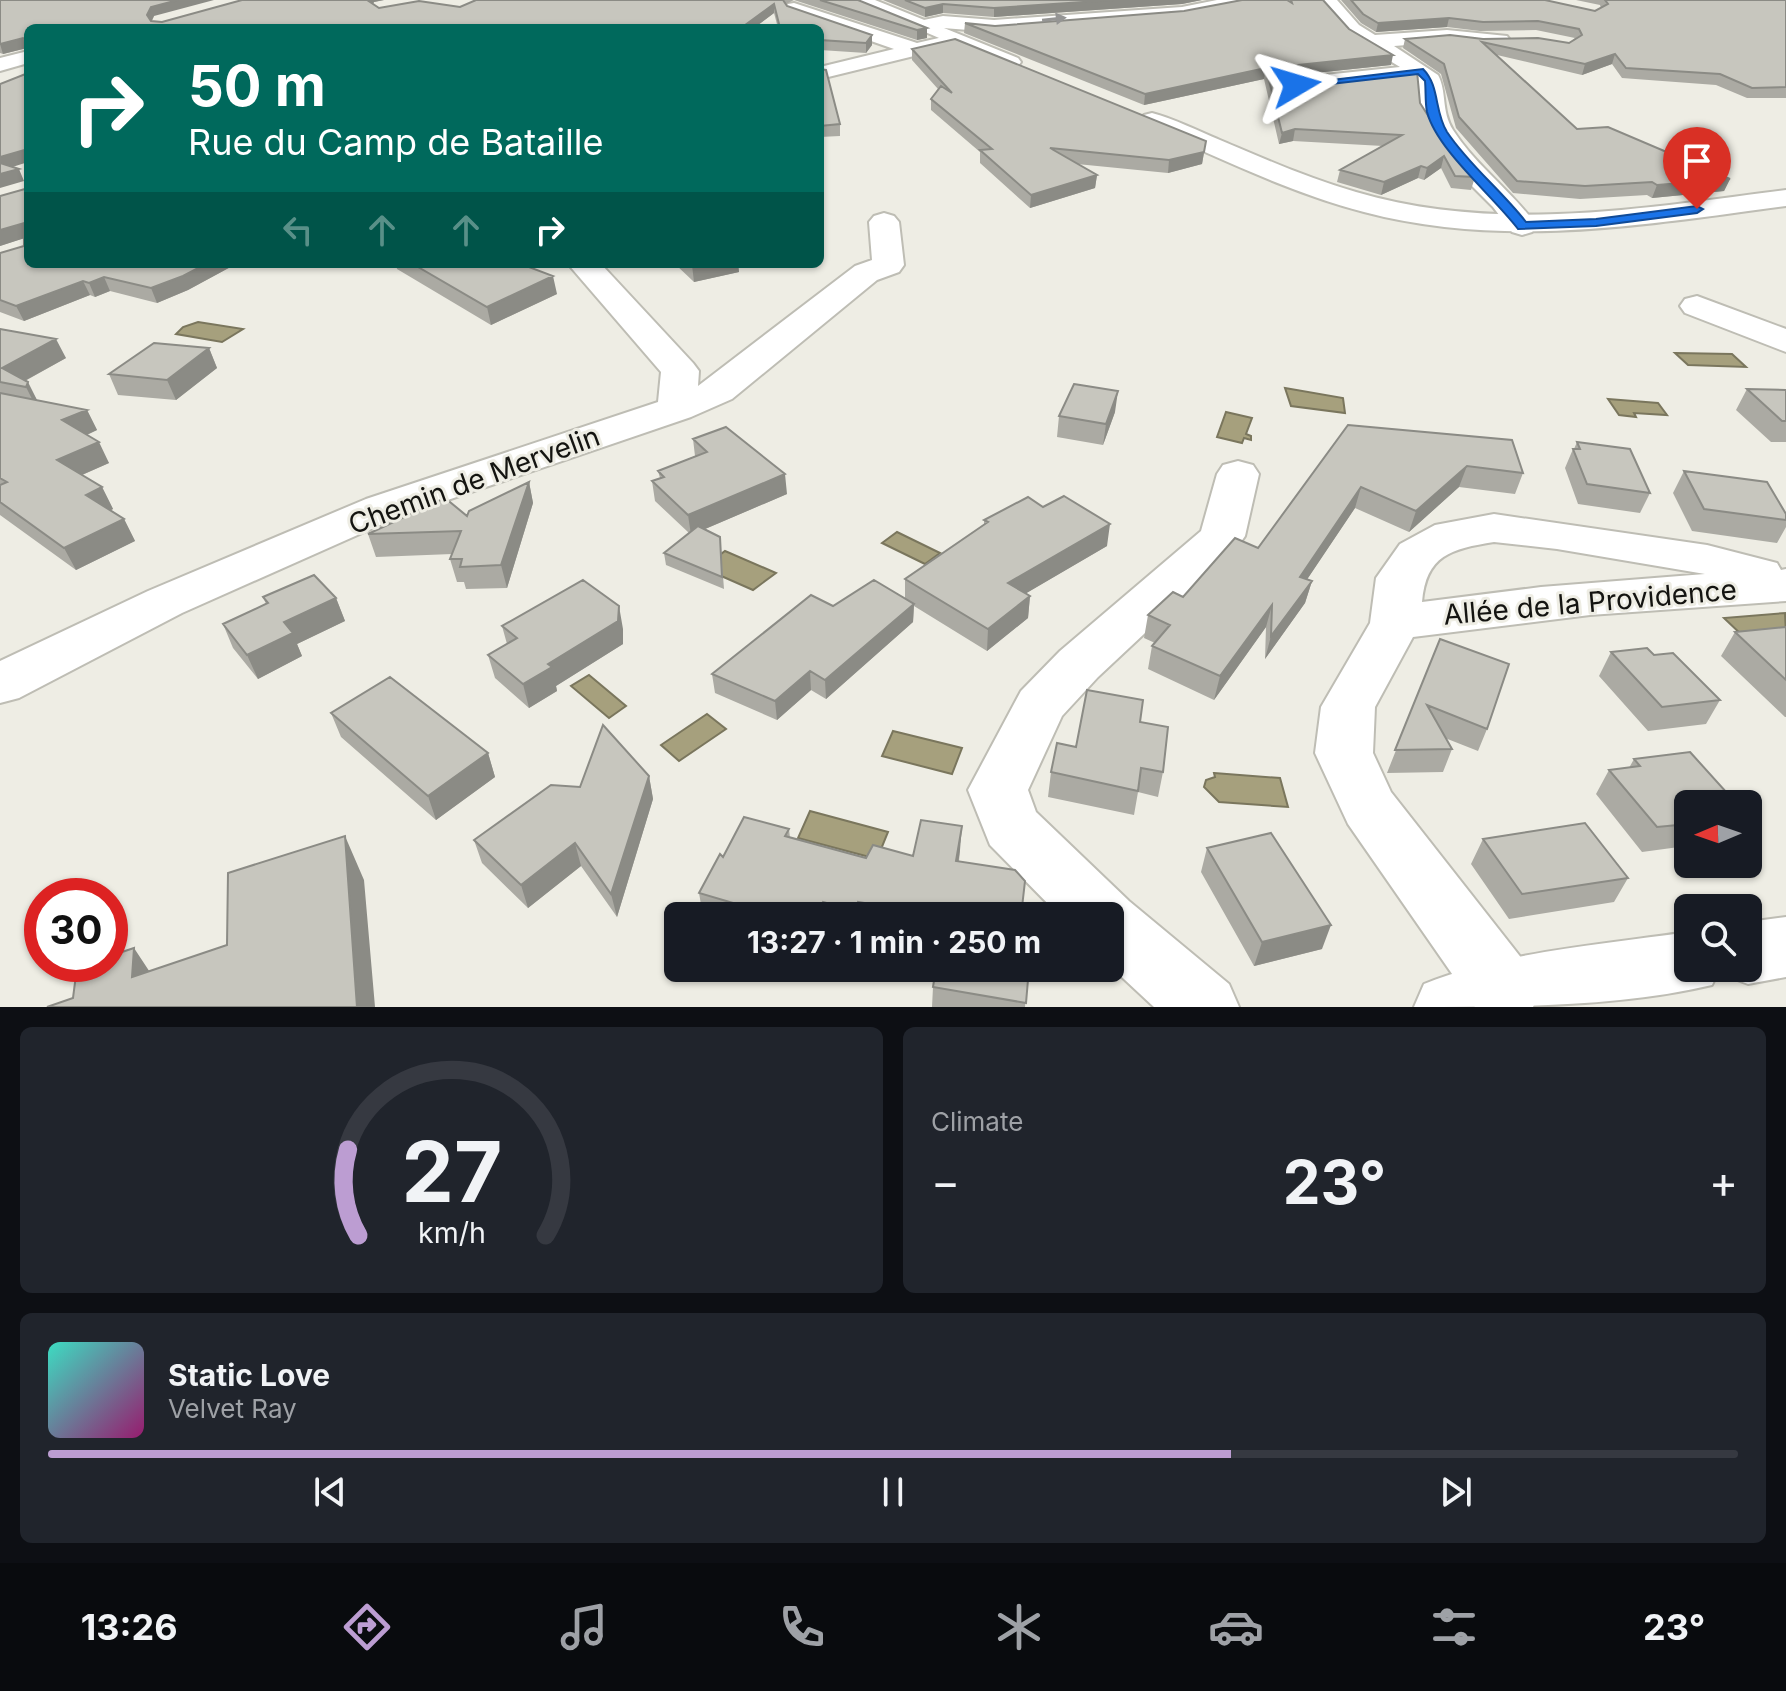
<!DOCTYPE html>
<meta charset="utf-8">
<style>
:root{--surface:#171b24;--page:#20242c;--text:#f1f3f6;--muted:#9ea1a6;--line:#363941;--accent:#bc9dd2}
body{margin:0;font-family:Inter,sans-serif;background:var(--page);color:var(--text);height:100vh;display:flex;flex-direction:column;font-size:30px;white-space:nowrap}
*{box-sizing:border-box;margin:0}
p{font-size:26px;color:var(--muted)}
.icon{flex:none;width:44px;height:44px;fill:none;stroke:currentColor;stroke-width:2;stroke-linecap:round;stroke-linejoin:round}
.map{position:relative;height:1007px;overflow:hidden}
.drawer{display:flex;flex-direction:column;gap:20px;padding:20px;background:#0d0f14;flex:1}
.drawer>*{flex:none}
.banner{position:absolute;left:24px;top:24px;width:800px;height:244px;border-radius:12px;box-shadow:0 2px 6px #0004;background:#00695c;color:#fff;overflow:hidden}
.needle{width:52px;rotate:268deg}
.buttons{position:absolute;left:1674px;top:790px;display:grid;gap:16px}
.buttons a{display:grid;place-items:center;width:88px;height:88px;border-radius:12px;background:var(--surface);box-shadow:0 2px 6px #0004;font-size:40px}
.speed{position:absolute;left:24px;top:878px;display:flex;gap:16px;font-size:40px;font-weight:700;text-align:center}
.speed>*{display:grid;place-content:center;width:104px;height:104px;border-radius:50%;background:var(--surface);box-shadow:0 2px 6px #0004;line-height:1}
.speed .limit{border:12px solid #d22;background:#fff;color:#111}
.pin{position:absolute;display:grid;place-items:center;width:68px;height:68px;color:#fff;margin:-82px -34px;border-radius:50% 50% 50% 0;rotate:-45deg;box-shadow:0 0 8px #0007}
.pin .icon{rotate:45deg}
.me{position:absolute;width:88px;margin:-44px;rotate:83deg;stroke-linejoin:round;filter:drop-shadow(0 0 6px #0008)}
.turn{display:flex;align-items:center;gap:28px;height:168px;padding:0 32px;font-size:36px}
.turn .icon{width:104px;height:104px;stroke-width:2.5}
.turn b{display:block;font-size:56px;line-height:68px}
.lanes{display:flex;align-items:center;height:76px;padding:0 32px;background:#0003;justify-content:center;gap:40px;direction:ltr}
.lanes .off{opacity:.35}
.big{font-size:60px;font-weight:700;line-height:1.1}
.drawer .widget{flex:1;display:flex;flex-direction:column;justify-content:center;gap:12px;min-width:0;padding:0 28px;border-radius:12px;background:var(--page)}
.drawer .dial{align-items:center;gap:0}
.dial svg{height:208px;overflow:visible;fill:none;stroke:var(--line);stroke-width:7;stroke-linecap:round;text-anchor:middle}
.dial text{fill:var(--text);stroke:none}
.song{display:flex;align-items:center;gap:24px}
.cover{width:96px;height:96px;border-radius:12px;background:linear-gradient(135deg,hsl(170 70% 55%),hsl(320 70% 35%))}
.played{height:8px;border-radius:4px;background:linear-gradient(90deg,var(--accent) 70%,var(--line) 70%)}
.keys{display:flex;justify-content:space-around;direction:ltr}
.heat{display:flex;justify-content:space-between;align-items:center;font-size:44px;direction:ltr}
.drawer .tiles{flex:1;display:grid;gap:20px;grid-template-columns:1fr 1fr}
.widget:last-child{grid-column:span 2}
.trip{position:absolute;left:664px;top:902px;width:460px;height:80px;border-radius:12px;background:var(--surface);box-shadow:0 2px 6px #0004;font-weight:700;line-height:80px;text-align:center}
.menu{display:flex;height:128px;justify-content:space-around;align-items:center;background:#090b0e;color:var(--muted)}
.menu .icon{width:56px;height:56px}
.menu .selected{color:var(--accent)}
.menu b{font-size:36px;color:var(--text)}
.map>svg:first-child{display:block}
.water{fill:#a6a07d;stroke:#7a765d;stroke-width:2}
.lines{fill:none;stroke-linecap:round;stroke-linejoin:round}
.minor-casing{stroke:#bebdb4;stroke-width:4}
.tertiary-casing{stroke:#bebdb4;stroke-width:4}
.minor{fill:#fff;fill-rule:evenodd}
.tertiary{fill:#fff;fill-rule:evenodd}
.wall{fill:#abaaa3}
.shaded-wall{fill:#8b8b85}
.building{fill:#c7c6be;stroke:#8b8b85;stroke-width:2}
.oneway{fill:#959594}
.route{fill:#1a73e8;stroke:#114b97;stroke-width:2}
.labels{text-anchor:middle;stroke-width:6;stroke-linejoin:round;paint-order:stroke}
.street-label{font-size:28px;fill:#141411;stroke:#eeede4}
</style>
<div class="map">
<svg width="1786" height="1007" viewBox="0 0 1786 1007">
<rect width="100%" height="100%" fill="#eeede4"/>
<path class="water" d="M198 322 243 329 222 342 176 334 183 327Z
M1675 353 1732 354 1746 367 1688 365Z
M1285 388 1343 398 1345 413 1291 406Z
M1608 399 1658 403 1667 415 1634 413 1636 417 1619 415Z
M1226 412 1252 418 1246 434 1251 436V440L1244 438 1242 443 1217 437Z
M897 532 940 553 925 564 882 543Z
M725 551 776 573 753 590 703 568Z
M1785 613 1786 634 1745 638 1724 618Z
M589 675 626 706 609 718 571 686Z
M707 714 726 729 679 761 661 745Z
M893 731 962 748 952 774 882 756Z
M1214 773 1280 778 1288 807 1219 802 1204 787 1206 780 1215 777Z
M810 811 888 832 877 859 798 838Z"/>
<g class="lines">
<g class="minor-casing">
<path id="minor" d="M1217 0H1254L1245 5 1182 17 994 32 943 28 921 32 912 26 914 22 943 16 994 20 1182 7Z
M1317 0H1337L1359 25 1375 35 1447 30 1507 36 1510 40 1500 46 1447 42 1394 46 1438 75C1447 91 1441 111 1453 130 1476 166 1512 191 1537 226L1532 232 1522 235 1512 232 1493 207 1454 168 1420 112 1419 82 1415 78 1296 92 1288 90 1285 85 1296 78 1400 67 1349 36Z
M794 3 917 43 956 34 966 40 963 44 820 79V67L894 49 788 12 785 8 788 4Z
M28 51V63L0 71V58Z
M884 213 894 216 899 222 904 265 899 272 877 280 732 399 691 417 398 517 182 613 19 698 0 703V661L148 591 366 499 658 402 661 372 568 264H601L693 363 699 371 698 386 855 266 872 260 869 222 874 216Z
M1697 296 1786 329V352L1685 313 1680 306 1685 299Z
M1238 461 1253 465 1259 474 1245 536 1238 546 1098 677 1062 716 1028 790 1036 812 1129 901 1229 984 1239 1007H1154L1110 966V916H1060L990 845 968 790 1021 691 1060 651 1201 531 1217 474 1223 465Z
M1494 514 1707 545 1777 563 1781 570 1786 569V601L1590 615 1413 637 1375 707 1373 753 1391 792 1530 969 1540 992 1533 1007H1475L1348 824 1315 753 1321 707 1370 623 1376 578 1400 544 1435 525ZM1494 542 1557 549 1705 574 1541 587 1422 602C1426 555 1451 549 1494 542Z"/>
</g>
<g class="tertiary-casing">
<path id="tertiary" d="M851 0H875L1018 58 1021 62 1018 66H1004Z
M1152 113C1175 119 1198 131 1220 140 1265 159 1310 179 1356 192 1497 234 1644 208 1786 190V206C1645 225 1504 249 1364 212 1287 192 1216 156 1144 125L1140 120 1144 115Z
M1786 917V977L1748 984 1724 975 1721 968H1748V922Z
M1688 932V968H1720L1712 985C1619 1007 1511 1007 1414 1007L1424 984C1507 951 1600 945 1688 932Z"/>
</g>
<use href="#minor" class="minor"/>
<use href="#tertiary" class="tertiary"/>
</g>
<path class="wall" d="M0 0 154 16 152 21 162 22 242 0H384L374 2 373 4 379 8 460 7 476 0H858L927 28V38L917 40 794 0 786 4 787 6 872 45 866 53 820 50 822 64 820 65V28H778L774 13 754 28H28V57L27 48 3 54 0 53Z
M883 0H1202L1182 4 994 17 943 13 925 17Z
M1242 0H1323L1349 29 1391 65 1296 75 1288 81 1299 84 1420 103 1455 158 1475 177 1471 190 1451 188 1441 168 1424 180 1418 178 1381 195 1337 182 1340 170 1383 146 1293 141 1279 144 1264 79 1144 105 964 33 965 23 995 26 1184 11Z
M1341 0H1545L1595 11 1601 8 1600 5 1576 0H1786V98H1747L1716 85 1622 78 1612 64 1582 75 1497 55 1577 129 1730 179 1724 191 1652 198 1647 195 1580 199 1513 193 1456 128 1441 74 1403 48 1405 39H1483L1569 43 1575 38 1536 30 1480 31 1447 27 1376 32 1361 23Z
M912 49 1206 141 1202 164 1168 173 1077 164 1097 175 1095 188 1030 208 980 163V152L931 110V99L938 89 912 60Z
M820 69 840 124V136L820 137Z
M25 189 28 264H236L188 290 157 303 110 291 95 297 90 295 24 321 0 312V253L24 246V238L0 246V196Z
M396 264H521L557 294 491 325 397 269Z
M675 264H738L739 272 694 282Z
M0 329 66 358 25 381 37 400 87 410 97 430 87 435 109 463 82 475 102 487 113 509 111 510 124 519 135 541 76 570 0 515Z
M209 348 217 368 176 400 118 395 109 374Z
M1747 389 1786 390V442H1771L1736 410Z
M1115 412 1103 445 1057 437 1059 416Z
M1348 425 1523 473 1515 494 1459 487 1409 532 1355 508 1307 579 1312 581 1305 603 1265 659 1266 627 1214 700 1148 669 1152 646 1155 643 1144 638 1148 615 1183 597 1258 548Z
M693 439 787 494 705 529 720 537 724 589 666 565 664 553 689 533 655 501 652 481 660 478 658 471 695 456Z
M1577 442 1650 493 1640 513 1578 504 1565 468 1573 449H1574Z
M1684 471 1786 514V527L1777 543 1692 531 1673 493Z
M529 482 533 503 507 588 466 589 464 582H457L450 559 452 554 376 557 368 534 467 516Z
M984 520 1107 546 1026 593 1030 596 1028 618 987 651 914 606 913 622 826 699 811 690 777 720 715 693 712 674 833 606 905 599V579L984 525Z
M263 597 336 598 345 621 297 644 302 656 258 679 233 648 223 624 266 604Z
M502 626 623 629V644L556 686 557 691 529 708 495 678 488 655 507 644Z
M1786 627V717H1785L1721 656 1735 632Z
M1440 639 1487 729 1478 751 1445 738 1452 749 1443 772 1387 773Z
M1611 652 1654 655 1720 700 1706 724 1648 731 1599 676Z
M331 713 488 753 495 777 436 820 341 737Z
M1140 722 1163 772 1158 797 1138 792 1134 815 1048 797 1051 772 1076 747Z
M1634 759 1688 804V833L1679 847 1642 852 1596 794 1609 770 1629 768Z
M649 776 653 799 617 917 581 866 528 908 482 863 474 840 580 787Z
M789 829 790 838 866 858 913 856 960 850 959 861 1021 916H703L699 893 723 857Z
M1483 839 1628 878 1614 902 1509 919 1471 864Z
M1207 848 1322 949 1254 966 1201 872Z
M1029 968 1025 1007H932L933 987Z"/>
<path class="shaded-wall" d="M178 0H214L154 16 150 24 147 15 151 7Z
M367 0H384L374 2 369 10Z
M1113 0H1202L1182 4 994 17V8Z
M774 4V13L754 28H741Z
M943 4V13L925 17V8Z
M1449 18 1447 27 1376 32 1378 23Z
M927 28V38L917 40V30Z
M872 35V45L866 53V43Z
M23 38 27 48 3 54 0 44Z
M1615 54 1612 64 1582 75 1585 64Z
M1393 55 1391 65 1296 75 1282 84 1284 74 1298 65Z
M1266 68 1264 79 1144 105 1145 94Z
M1295 129 1293 141 1279 144 1282 133Z
M1206 141 1202 164 1168 173 1169 160Z
M28 149V162L0 171V157Z
M1444 156 1441 168 1424 180 1427 168Z
M1421 166 1418 178 1381 195 1384 182Z
M19 169 24 181 0 188V174Z
M1097 175 1095 188 1030 208 1031 195Z
M1730 179 1724 191 1652 198 1657 185Z
M24 223 28 237 0 246V230Z
M206 264H236L188 290 157 303 151 288Z
M696 264H738L739 272 694 282 692 265Z
M553 276 557 294 491 325 487 307Z
M104 277 110 291 95 297 89 283Z
M83 281 90 295 24 321 16 306Z
M56 339 66 358 17 385 2 368Z
M209 348 217 368 176 400 167 380Z
M28 382 38 402 36 407 26 387Z
M1118 391 1115 412 1103 445 1106 424Z
M87 410 97 430 73 441 62 420Z
M99 442 109 463 68 481 57 460Z
M1467 466 1459 487 1409 532 1416 511Z
M785 474 787 494 691 535 688 515Z
M529 482 533 503 507 588 501 565Z
M102 487 113 509 97 517 86 495Z
M1361 487 1355 508 1294 599 1300 577Z
M124 519 135 541 76 570 64 548Z
M1110 524 1107 546 1006 605 1008 583Z
M1312 581 1305 603 1265 659 1271 636Z
M1030 596 1028 618 987 651 988 629Z
M336 598 345 621 297 644 302 656 258 679 247 655 284 622Z
M914 604 913 622 826 699 825 680Z
M1272 605 1266 627 1214 700 1220 676Z
M619 606 623 629V644L556 686 557 691 529 708 523 684Z
M810 671 811 690 777 720 775 701Z
M488 753 495 777 436 820 428 796Z
M649 776 653 799 617 917 611 894Z
M962 826 960 850 955 885 956 861Z
M345 836 364 880 375 1007H357Z
M575 843 581 866 528 908 521 885Z
M823 902 824 916H816Z
M858 902 859 916H856L855 911Z
M1331 925 1322 949 1254 966 1262 942Z
M134 948 163 992 132 977Z"/>
<path class="building" d="M0 0H178L151 7 147 15 151 21 162 22 242 0H367L379 8 419 1 460 7 476 0H783L787 6 872 35 866 43 820 40V28H780L774 4 741 28H28V54H26L27 41 23 38 0 44Z
M820 0H858L927 28 917 30Z
M905 0H1113L994 8 943 4 925 8Z
M1242 0H1287L1292 3 1291 0H1323L1349 29 1393 55 1298 65 1284 74 1288 81 1299 84 1417 71 1420 103 1455 158 1475 177 1455 176 1444 156 1427 168 1421 166 1384 182 1340 170 1402 135 1295 129 1282 133 1266 68 1145 94 965 23 995 26 1184 11Z
M1351 0H1545L1595 11 1608 4 1605 0H1786V87L1752 88 1720 74 1626 68 1615 54 1585 64 1482 42 1577 129 1608 127 1730 179 1657 185 1652 182 1585 186 1517 181 1459 117 1444 64 1405 39 1450 35 1483 39 1538 38 1569 43 1582 35 1579 29 1538 21 1483 22 1449 18 1378 23 1363 14Z
M955 39 1206 141 1204 152 1169 160 1050 148 1097 175 1031 195 980 150 992 149 931 99 941 86 952 93 912 49Z
M820 69 826 70 840 124 820 126Z
M28 73V149L0 157V84Z
M0 163 19 169 0 174Z
M25 171 28 172V264H206L183 276 151 288 104 277 89 283 83 281 16 306 0 300V253L24 246V223L0 230V196L25 189Z
M413 264H521L553 276 487 307Z
M0 329 56 339 2 368 28 382 26 387 0 382Z
M154 343 209 348 167 380 109 374Z
M1074 384 1118 391 1106 424 1059 416Z
M1747 389 1786 390V421H1782Z
M0 393 87 410 62 420 99 442 57 460 102 487 86 495 124 519 64 548 0 502V485L7 482 0 478Z
M1348 425 1512 440 1523 473 1467 466 1416 511 1361 487 1300 577 1312 581 1271 636 1272 605 1220 676 1152 646 1170 625 1148 615 1173 592 1183 597 1235 538 1258 548Z
M726 427 785 474 688 515 652 481 664 477 658 471 707 452 693 439Z
M1577 442 1630 449 1650 493 1587 484 1573 449H1580Z
M1684 471 1767 482 1786 514V520L1704 509Z
M529 482 501 565 460 567 462 559H450L461 531 368 534 445 498 467 516 469 511Z
M1064 496 1110 524 1008 583 1030 596 988 629 905 579 988 522 984 520 1028 497 1043 507Z
M698 526 720 537 722 577 664 553Z
M314 575 336 598 284 622 293 633 247 655 223 624 268 603 263 597Z
M583 580 619 606 618 621 548 664 552 667 523 684 488 655 517 638 502 626Z
M874 580 914 604 825 680 810 671 775 701 712 674 811 595 833 606Z
M1786 627V680L1735 632Z
M1440 639 1509 664 1487 729 1427 705 1452 749 1395 750Z
M1647 648 1654 655 1673 653 1720 700 1662 707 1611 652Z
M390 677 488 753 428 796 331 713Z
M1087 690 1143 700 1140 722 1168 727 1163 772 1141 768 1138 791 1051 772 1057 743 1076 747Z
M603 725 649 776 611 894 575 843 521 885 474 840 551 785 580 787Z
M1690 752 1737 804H1688V809L1683 810 1688 816V824L1657 827 1609 770 1640 766 1634 759Z
M744 817 789 829 785 836 866 858 873 845 913 856 921 820 962 826 956 861 1015 870 1025 881 1021 916H941L858 902 855 911 823 902 816 916H777L699 893 720 854 723 857Z
M1585 823 1628 878 1522 894 1483 839Z
M1271 833 1331 925 1262 942 1207 848Z
M345 836 357 1007H47L73 998 77 967 86 964H110V956L134 948 132 977 227 945 228 873Z
M936 968H1029L1026 1003 933 987Z"/>
<defs><path id="oneway-solid" d="M-6-.8H1V-3.2L6.5 0L1 3.2V.8H-6Z" transform="scale(2)"/></defs>
<use class="oneway" href="#oneway-solid" transform="translate(1054 19) rotate(-7)"/>
<path class="route" d="M1423 69C1440 86 1434 111 1447 132 1469 165 1501 190 1526 222L1596 219 1697 206 1703 209 1697 213 1596 226 1518 229C1493 196 1437 150 1427 112 1425 102 1426 91 1425 81L1418 74 1296 88 1291 85Z"/>
<g class="labels">
<g class="street-label">
<text transform="translate(474 480) rotate(-20)" y="10">Chemin de Mervelin</text>
<text transform="translate(1590 602) rotate(-5)" y="10">Allée de la Providence</text>
</g>
</g>
</svg>
<div class="buttons">
<a><svg class="needle" viewBox="-14 -14 28 28"><path d="M0-13l5 13h-10z" fill="#e53935"/><path d="M0 13l5-13h-10z" fill="#9ea1a6"/></svg></a>
<a><svg class="icon" aria-label="search" viewBox="0 0 24 24"><circle cx="10" cy="10" r="6"/><path d="M15 15l6 6"/></svg></a>
</div>
<div class="speed"><div class="limit">30</div></div>
<div class="pin" style="left:1697px;top:209px;background:#d93025"><svg class="icon" aria-label="arrive" viewBox="0 0 24 24"><path d="M6 21V4h12l-3 4 3 4H6"/></svg></div>
<svg class="me" style="left:1296px;top:85px" viewBox="-20 -20 40 40"><path d="M0-17L14 15 0 8-14 15z" fill="#1a73e8" stroke="#fff" stroke-width="4"/></svg>
<div class="trip">13:27 · 1 min · 250 m</div>
<div class="banner">
<div class="turn"><svg class="icon" aria-label="right" viewBox="0 0 24 24"><path d="M7 20v-9h11M14 6l5 5-5 5"/></svg><div><b>50 m</b>Rue du Camp de Bataille</div></div>
<div class="lanes"><svg class="icon off" aria-label="left" viewBox="0 0 24 24"><path d="M17 20v-9H6M10 6l-5 5 5 5"/></svg><svg class="icon off" aria-label="ahead" viewBox="0 0 24 24"><path d="M12 20V5M6 11l6-6 6 6"/></svg><svg class="icon off" aria-label="ahead" viewBox="0 0 24 24"><path d="M12 20V5M6 11l6-6 6 6"/></svg><svg class="icon" aria-label="right" viewBox="0 0 24 24"><path d="M7 20v-9h11M14 6l5 5-5 5"/></svg></div>
</div>
</div>
<section class="drawer">
<div class="tiles">
<div class="widget dial"><svg viewBox="0 0 100 80">
<path d="M14 69A42 42 0 1 1 86 69"/>
<path d="M14 69A42 42 0 0 1 10 36" stroke="#bc9dd2"/>
<text x="50" y="56" font-size="32" font-weight="700">27</text>
<text x="50" y="72" font-size="11">km/h</text>
</svg></div>
<div class="widget"><p>Climate</p>
<div class="heat"><a>−</a><b class="big">23°</b><a>+</a></div>
</div>
<div class="widget">
<div class="song"><i class="cover"></i><div><b>Static Love</b><p>Velvet Ray</p></div></div>
<div class="played"></div>
<div class="keys"><svg class="icon" aria-label="previous" viewBox="0 0 24 24"><path d="M18 5L8 12l10 7zM5 5v14"/></svg><svg class="icon" aria-label="pause" viewBox="0 0 24 24"><path d="M8 5v14M16 5v14"/></svg><svg class="icon" aria-label="next" viewBox="0 0 24 24"><path d="M6 5l10 7-10 7zM19 5v14"/></svg></div>
</div>
</div>
</section>
<nav class="menu">
<b>13:26</b>
<svg class="icon selected" aria-label="directions" viewBox="0 0 24 24"><path d="M12 3l9 9-9 9-9-9zM9 14v-3h6M13 9l2 2-2 2"/></svg>
<svg class="icon" aria-label="music" viewBox="0 0 24 24"><path d="M9 18V5l10-2v13"/><circle cx="6" cy="18" r="3"/><circle cx="16" cy="16" r="3"/></svg>
<svg class="icon" aria-label="phone" viewBox="0 0 24 24"><path d="M5 4h4l2 5-3 2q2 4 5 5l2-3 5 2v4C11 20 4 13 5 4z"/></svg>
<svg class="icon" aria-label="climate" viewBox="0 0 24 24"><path d="M12 3v18M4 7l16 10M4 17L20 7"/></svg>
<svg class="icon" aria-label="car" viewBox="0 0 24 24"><path d="M5 17H2v-5l4-1 3-4h7l3 4 3 1v5h-3M9 17h6M6 11h13"/><circle cx="7" cy="17" r="2"/><circle cx="17" cy="17" r="2"/></svg>
<svg class="icon" aria-label="filters" viewBox="0 0 24 24"><path d="M4 7h16M4 17h16"/><circle cx="9" cy="7" r="2"/><circle cx="15" cy="17" r="2"/></svg>
<b>23°</b>
</nav>
